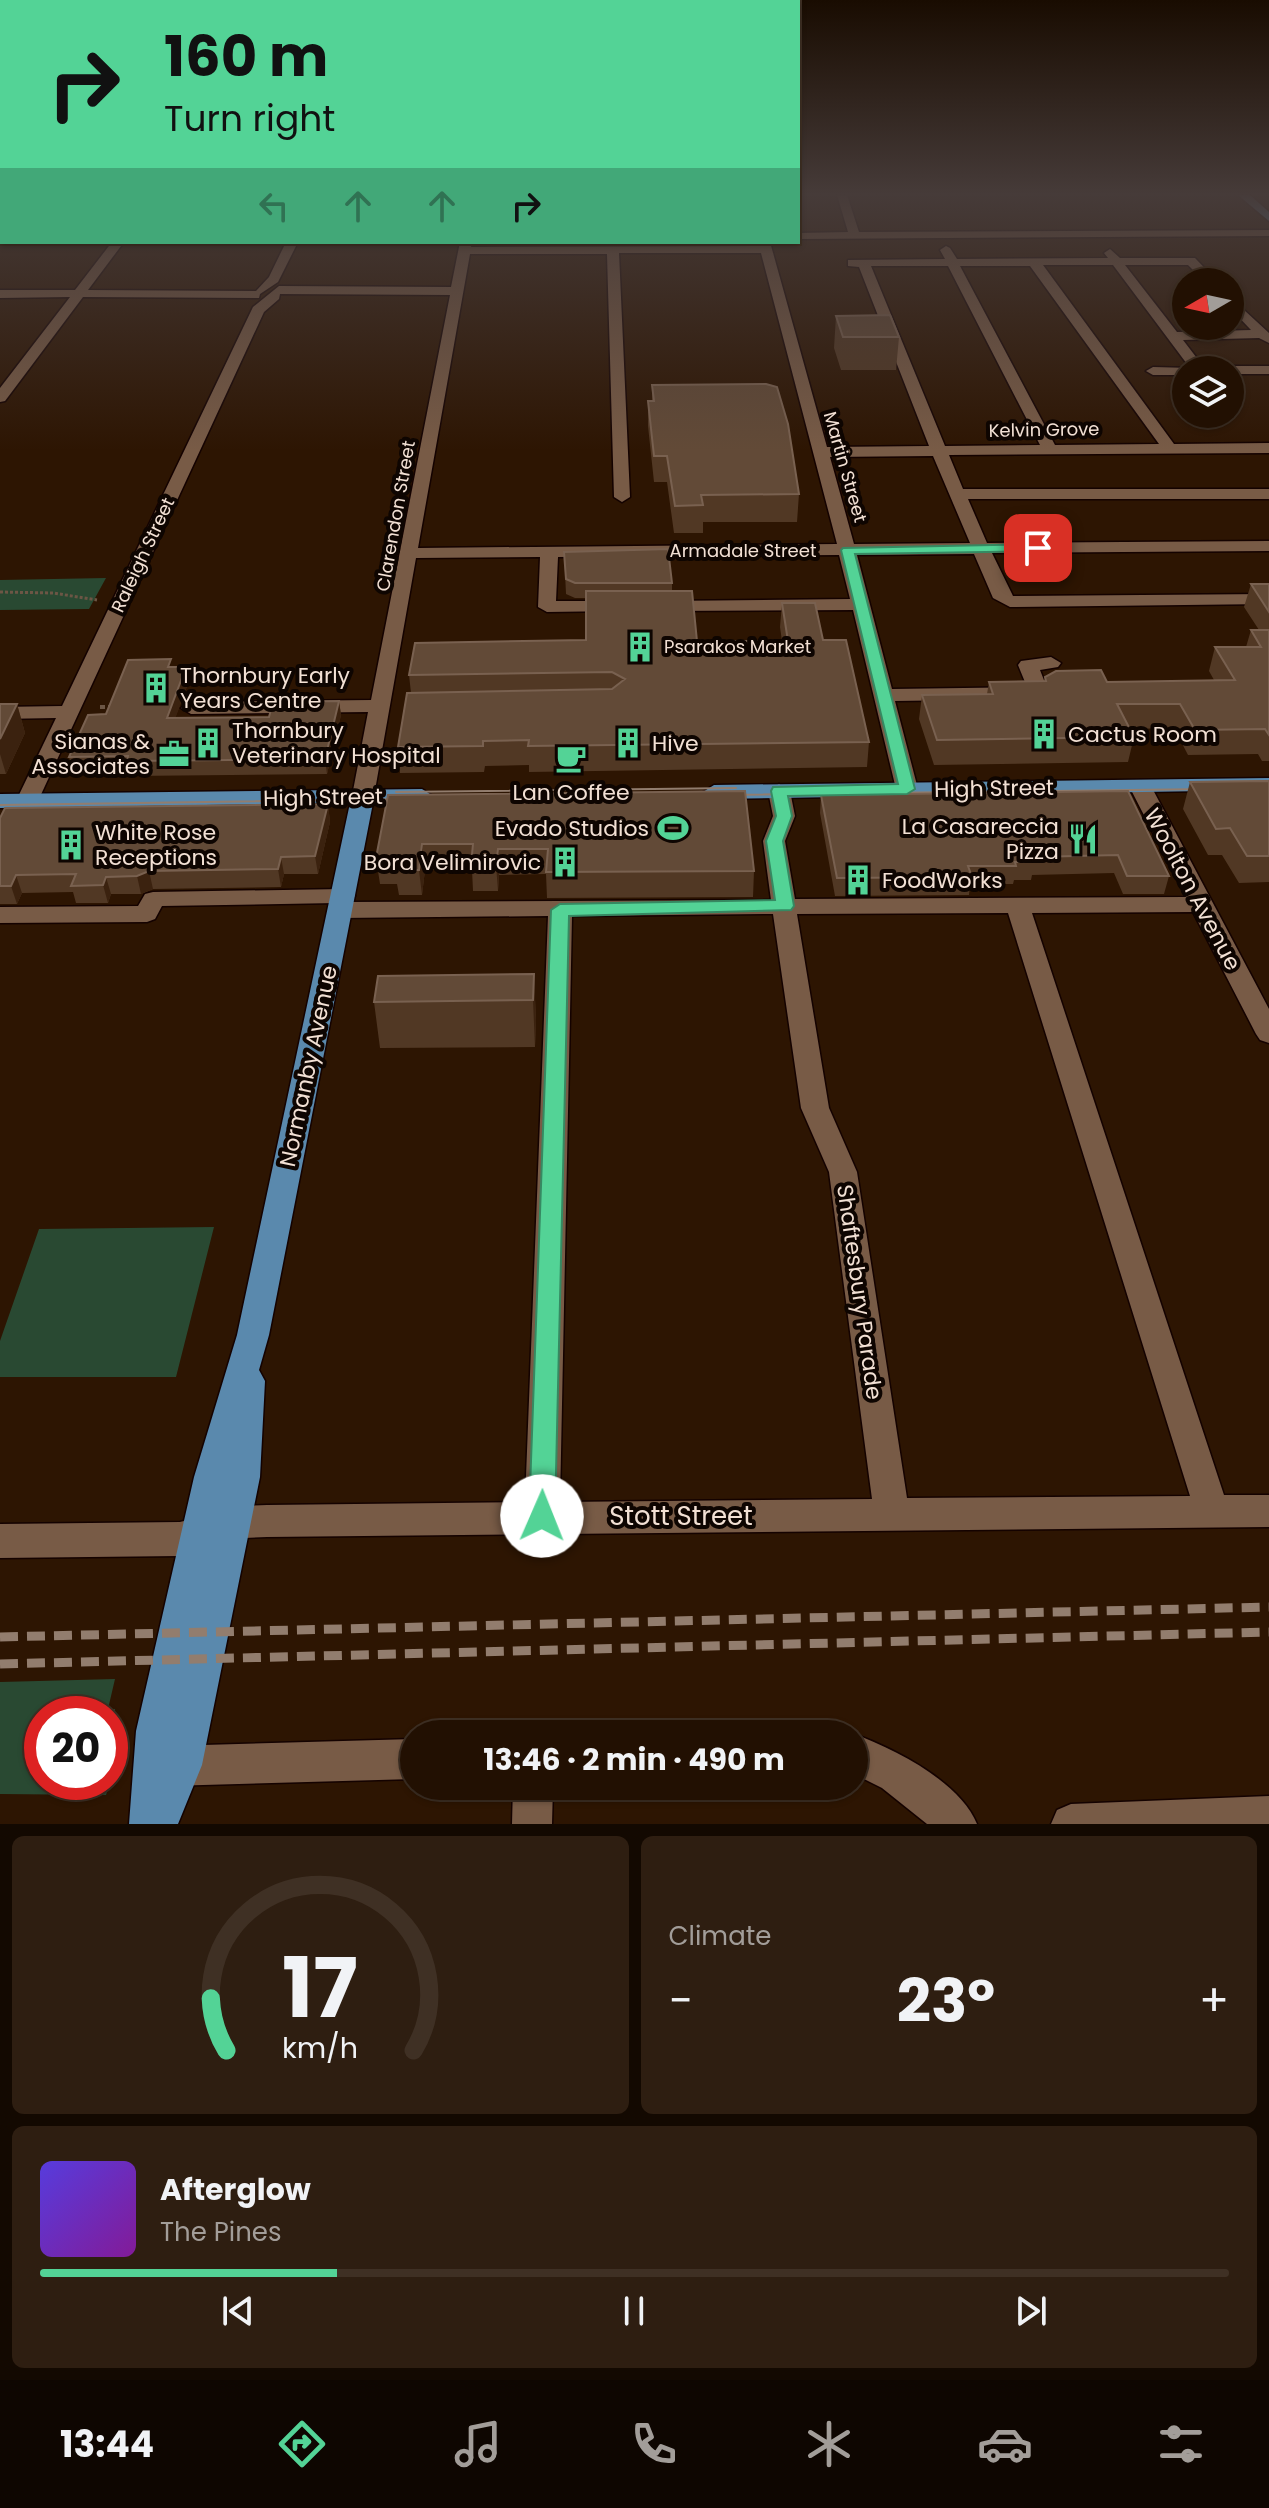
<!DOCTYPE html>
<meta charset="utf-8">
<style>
:root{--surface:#221002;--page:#2e1e11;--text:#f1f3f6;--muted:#a29d99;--line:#3f3024;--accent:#53d396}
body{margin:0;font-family:Poppins,sans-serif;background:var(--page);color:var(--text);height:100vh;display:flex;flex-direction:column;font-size:30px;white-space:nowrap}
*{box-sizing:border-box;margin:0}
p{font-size:26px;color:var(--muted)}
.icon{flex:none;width:44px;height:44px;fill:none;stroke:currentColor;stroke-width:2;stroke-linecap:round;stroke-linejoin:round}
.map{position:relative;height:1824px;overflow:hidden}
.details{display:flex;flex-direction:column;gap:12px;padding:12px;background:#130901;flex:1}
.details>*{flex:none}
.guide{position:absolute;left:0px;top:0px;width:800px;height:244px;box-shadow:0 2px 6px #0004,0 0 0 2px var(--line);background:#53d396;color:#111;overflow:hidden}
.needle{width:52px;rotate:261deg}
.buttons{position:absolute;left:1172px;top:268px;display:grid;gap:16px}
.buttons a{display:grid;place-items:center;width:72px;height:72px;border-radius:50%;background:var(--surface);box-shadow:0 2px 6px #0004,0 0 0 2px var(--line);font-size:40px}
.speed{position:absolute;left:24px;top:1696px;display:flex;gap:16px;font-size:40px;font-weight:700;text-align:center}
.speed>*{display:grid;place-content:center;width:104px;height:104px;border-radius:50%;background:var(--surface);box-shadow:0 2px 6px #0004,0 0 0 2px var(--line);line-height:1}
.speed .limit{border:12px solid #d22;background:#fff;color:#111}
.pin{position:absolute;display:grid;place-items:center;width:68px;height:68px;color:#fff;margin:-34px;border-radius:16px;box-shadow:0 4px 12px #0006}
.me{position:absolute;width:88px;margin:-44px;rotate:1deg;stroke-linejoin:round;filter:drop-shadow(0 0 6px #0008)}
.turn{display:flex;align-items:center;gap:28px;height:168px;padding:0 32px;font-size:36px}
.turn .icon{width:104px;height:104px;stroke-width:2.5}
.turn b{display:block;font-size:56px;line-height:68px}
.lanes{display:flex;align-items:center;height:76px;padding:0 32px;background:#0003;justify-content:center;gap:40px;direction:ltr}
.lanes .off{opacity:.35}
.big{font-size:60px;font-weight:700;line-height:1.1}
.details .tile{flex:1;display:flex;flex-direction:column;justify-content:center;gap:12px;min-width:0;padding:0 28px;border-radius:12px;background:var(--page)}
.details .dial{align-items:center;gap:0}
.dial svg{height:208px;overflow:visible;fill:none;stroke:var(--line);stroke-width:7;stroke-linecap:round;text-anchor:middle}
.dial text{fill:var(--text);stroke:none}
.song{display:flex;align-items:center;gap:24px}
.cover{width:96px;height:96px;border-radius:12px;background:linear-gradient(135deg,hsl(250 70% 55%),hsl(290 70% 35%))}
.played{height:8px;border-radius:4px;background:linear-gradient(90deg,var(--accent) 25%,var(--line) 25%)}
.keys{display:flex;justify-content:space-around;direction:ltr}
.heat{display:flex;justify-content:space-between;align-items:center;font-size:44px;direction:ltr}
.details .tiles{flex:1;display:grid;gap:12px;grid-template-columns:1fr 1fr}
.tile:last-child{grid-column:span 2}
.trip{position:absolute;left:400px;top:1720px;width:468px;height:80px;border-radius:40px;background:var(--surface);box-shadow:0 2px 6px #0004,0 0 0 2px var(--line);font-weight:700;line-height:80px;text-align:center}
.menu{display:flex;height:128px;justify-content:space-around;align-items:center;background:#0e0601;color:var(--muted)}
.menu .icon{width:56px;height:56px}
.menu .selected{color:var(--accent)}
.menu b{font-size:36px;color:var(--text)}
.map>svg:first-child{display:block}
.green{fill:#294932;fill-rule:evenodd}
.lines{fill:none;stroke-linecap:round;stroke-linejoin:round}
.minor-casing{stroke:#140200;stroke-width:3}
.major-casing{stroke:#140200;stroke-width:3}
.path-far1{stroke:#6c5645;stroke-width:3;stroke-dasharray:3 2;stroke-linecap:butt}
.path{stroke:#6c5645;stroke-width:4;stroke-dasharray:5 3;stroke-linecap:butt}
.minor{fill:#785b46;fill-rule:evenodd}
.major{fill:#5a89ad;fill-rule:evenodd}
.tram{stroke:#927d6e;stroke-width:2}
.rail{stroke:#927d6e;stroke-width:9;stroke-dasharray:18 9;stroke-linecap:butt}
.wall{fill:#513824}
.shaded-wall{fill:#3b220f}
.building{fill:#624a37;stroke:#796150;stroke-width:2}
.route{fill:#53d396;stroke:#368962;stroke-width:2}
.labels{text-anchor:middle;stroke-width:8;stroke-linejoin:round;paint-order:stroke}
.far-street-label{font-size:18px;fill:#f2e0d4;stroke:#0e0501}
.far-poi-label{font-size:18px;fill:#f2e0d4;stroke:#0e0501;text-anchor:start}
.poi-label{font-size:22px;fill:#f2e0d4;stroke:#0e0501;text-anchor:start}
.street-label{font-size:22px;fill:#f2e0d4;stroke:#0e0501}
.near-street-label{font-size:26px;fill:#f2e0d4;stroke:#0e0501}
</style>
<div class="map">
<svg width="1269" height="1824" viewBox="0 0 1269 1824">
<rect width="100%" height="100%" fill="#2d1502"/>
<path class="green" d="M106 578 89 609 0 610V580Z
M214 1227 176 1377H0V1341L39 1229Z
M115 1679 108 1709H115L117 1760 106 1795 0 1794V1682ZM110 1714V1782H42V1714Z"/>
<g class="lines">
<g class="minor-casing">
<path id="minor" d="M837 195H847L859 232 1269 230V236L798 239V233L848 232Z
M112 242H124L88 290 256 291 269 277 286 242H298L278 282 260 294 259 298 83 297 5 401 0 402V388L70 297 0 298V290H75Z
M460 242H472L471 247 759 246 758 242H770L827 447 929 446 859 267 848 266V260L945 259 940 250 946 246 950 248 957 259 1108 258 1104 253 1110 249 1120 258H1195L1218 282H1205L1188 265H1125L1177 332 1251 330 1230 308V297L1269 333V343L1259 338 1183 340 1206 370H1186V375H1153L1146 371 1153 367 1190 368 1113 265H1043L1174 444 1269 443V453L949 455 963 489H1269V499H968L987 543 1269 541V551L992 553 1013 596 1269 594V604L1010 607 993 598 974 554 857 555 892 689 1027 687 1018 665 1021 661 1051 657 1061 663 1058 667 1040 670 1049 693 1039 699 895 701 918 789 907 796 896 789 853 610 663 611 654 606 663 601 850 599 839 555 558 557 556 601H618L627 606 618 611 547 612 538 607 540 557 416 558 374 796 371 801H355L352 796 368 712 191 714 181 708 191 702 371 700 450 295 280 294 279 299 264 312 38 801 27 808 19 806 16 801 56 718 0 719V707L62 706 253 307 279 286 451 287ZM619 253H761L837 544 418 548 470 254H607L614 497 622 502 630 497ZM871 266H948L1040 445 945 446ZM960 266H1030L1159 444 1055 445ZM933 456 970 543 854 544 830 457Z
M1230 366H1269V374H1230V370H1223Z
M1140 780 1151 786 1269 1009V1043L1260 1040 1256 1034 1193 912 1032 913 1224 1495H1269V1527L267 1537 244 1538 180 1556 0 1558V1524L180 1522 244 1506 267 1505 525 1502 548 916 340 918 332 915 328 910 336 903 162 906 155 919 147 922 0 923V907L138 906 145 894 153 892 343 889 351 891 355 896 347 902 771 900 763 841 773 816 768 791 779 784 790 791 795 816 785 841 795 899 1186 897 1129 786ZM1008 913 1190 1496 907 1498 857 1172 829 1108 797 914ZM773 914 801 1108 829 1172 872 1499 560 1502 572 916Z
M854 1734C895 1749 960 1782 977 1824H927L882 1788 854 1774Z
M414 1739V1779L168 1786 154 1780 148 1766 154 1752 168 1746Z
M513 1786H553L552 1824H512Z
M1269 1796V1824H1051L1057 1810 1071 1804Z"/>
</g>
<g class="major-casing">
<path id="major" d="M1238 195H1250L1269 212V221Z
M1269 778V790L714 799 703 792 714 785Z
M422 789 433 796 430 801 373 803 269 1335 259 1370 265 1381 260 1477 202 1765 178 1824H129L136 1731 194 1477 237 1335 350 803 0 808V794Z"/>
</g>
<path class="path-far1" d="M0 592 53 593 97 600"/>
<path class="path" d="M100 707H112"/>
<use href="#minor" class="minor"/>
<use href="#major" class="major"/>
<path class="tram" d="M1196 782 1269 781
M396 792 736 788
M725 795 1209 789
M0 805 409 799"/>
<path class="rail" d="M0 1637 1269 1607
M0 1664 1269 1632"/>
</g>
<path class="wall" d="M836 316 899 337 896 370H841L834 348Z
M652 385 799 494 797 522H703V533H674L667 482H654L648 426V401H652Z
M564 552 672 583V591L697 641H782L780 627 782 603 823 640 869 742 867 767 529 772V765L485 766 484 772 400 773 398 747 411 693 409 675 586 640V598H575L566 594Z
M1251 584H1269V761H1262L1258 754 1188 755 1174 728 1129 729 1134 737 1128 762 934 765 919 719 922 695 987 694 989 682 1044 681 1045 677 1107 682 1214 680 1209 671 1215 647H1246L1251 630H1259L1244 607Z
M173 667 189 681 175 718 269 717 339 701 341 715 327 774 130 776 129 771 73 772 69 757 106 714Z
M0 704H17L25 733 6 774H0Z
M1269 781V882L1239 883 1222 855H1208L1183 809 1190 782Z
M1128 791 1169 876 1164 894H1123L1114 873 1032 875 1031 880H1014L1013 884H970L969 895 835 896 820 813 821 795Z
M388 795 754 871 753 897 547 898 546 874 499 875 498 891H473L472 870H425L422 895H399L397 884H380L376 858Z
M328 804 330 822 318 874H284L281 887 153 889 141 894H111L108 903H76L73 892 22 893 17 904H0V818Z
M534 974 536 1021 535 1047 380 1048 374 1002Z"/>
<path class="shaded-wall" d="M186 667 189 681 170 733 167 718Z
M339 701 341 715 327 774 325 759Z
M17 704 25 733 6 774 0 754V739Z
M328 804 330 822 318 874 315 856Z
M422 844 425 870 422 895 419 870Z
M498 849 499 875 498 891 496 865Z
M281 857 284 874 281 887 278 869Z
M149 871 153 889 141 894 137 876Z
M16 875 22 893 17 904 11 886Z
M106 877 111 894 108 903 103 885Z
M534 974 536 1021 535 1047 533 1000Z"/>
<path class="building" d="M890 315 899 337H843L836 316Z
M766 384 777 387 788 424 799 494 701 495 703 505 675 506 667 456H654L648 401H654L652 385Z
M668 549 672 583H575L566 579 564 552Z
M1251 584H1269V612Z
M586 591H692L697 641H788L782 603H815L823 640H846L869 742 528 746 529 740 483 741V746L398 747 407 693 612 689 625 679 612 672 409 675 415 643 586 640Z
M1251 630H1269V735L1265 729 1195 730 1180 704H1117L1134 737 937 740 922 695 993 694 989 682 1046 681 1045 677 1056 671 1101 670 1107 682 1235 680 1215 647H1261Z
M171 659 168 667H186L167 718 269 717 273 702 339 701 325 759 127 761 128 756 69 757 88 715 106 714 128 660Z
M0 704H17L0 739Z
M1269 781V856H1247L1230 828 1216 829 1190 782Z
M745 791 754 871 546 872 548 849H498L496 865H471L473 844H422L419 870H396L398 858H376L388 795Z
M1128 791 1169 876H1127L1118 855 1034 857 1035 862H1015L1016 866H968L972 877 837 878 821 795Z
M328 804 315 856 281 857 278 869 149 871 137 876 106 877 103 885 71 886 76 874 16 875 11 886H0V818L5 808Z
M534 974 533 1000 374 1002 378 976Z"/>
<linearGradient id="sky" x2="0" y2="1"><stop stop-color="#190c01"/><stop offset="0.43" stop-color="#463b39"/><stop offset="1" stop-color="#463b39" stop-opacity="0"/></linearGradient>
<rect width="1269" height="451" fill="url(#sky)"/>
<path class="route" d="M1038 544 1043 545V551L855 554 915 789 907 794 788 796 792 816 783 841 794 906 791 910 569 916 555 1516 551 1525 542 1529 533 1525 529 1516 551 910 560 904 775 900 766 841 776 816 771 791 773 787 898 784 841 550 843 548Z"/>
<defs>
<g id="building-bare" transform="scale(2.4)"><path d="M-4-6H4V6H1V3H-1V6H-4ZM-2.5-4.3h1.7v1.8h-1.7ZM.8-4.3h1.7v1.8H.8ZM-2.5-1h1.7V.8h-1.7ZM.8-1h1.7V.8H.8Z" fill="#53d396" stroke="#0e0501" stroke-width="2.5" paint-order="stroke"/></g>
<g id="office-bare" transform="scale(2.4)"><path d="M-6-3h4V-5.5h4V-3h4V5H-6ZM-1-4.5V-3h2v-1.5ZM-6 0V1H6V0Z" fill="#53d396" stroke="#0e0501" stroke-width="2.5" paint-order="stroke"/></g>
<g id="cafe-bare" transform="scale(2.4)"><path d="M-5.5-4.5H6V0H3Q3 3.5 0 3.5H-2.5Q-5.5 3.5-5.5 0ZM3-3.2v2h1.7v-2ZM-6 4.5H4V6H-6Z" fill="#53d396" stroke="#0e0501" stroke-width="2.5" paint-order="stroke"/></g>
<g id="stadium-bare" transform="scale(2.4)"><path d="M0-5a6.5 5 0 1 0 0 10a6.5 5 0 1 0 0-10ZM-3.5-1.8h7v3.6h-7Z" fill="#53d396" stroke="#0e0501" stroke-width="2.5" paint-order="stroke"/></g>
<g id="restaurant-bare" transform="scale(2.4)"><path d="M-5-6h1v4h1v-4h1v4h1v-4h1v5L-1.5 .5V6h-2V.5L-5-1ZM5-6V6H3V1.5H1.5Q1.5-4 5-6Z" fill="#53d396" stroke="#0e0501" stroke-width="2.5" paint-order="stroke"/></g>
</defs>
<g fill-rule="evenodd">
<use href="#building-bare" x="640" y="647"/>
<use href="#building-bare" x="156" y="688"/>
<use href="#building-bare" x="1044" y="734"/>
<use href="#building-bare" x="208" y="743"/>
<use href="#building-bare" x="628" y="743"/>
<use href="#office-bare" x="174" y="754"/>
<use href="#cafe-bare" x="571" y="758"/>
<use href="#stadium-bare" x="673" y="828"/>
<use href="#restaurant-bare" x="1083" y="839"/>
<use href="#building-bare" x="71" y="845"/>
<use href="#building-bare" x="565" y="862"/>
<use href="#building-bare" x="858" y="880"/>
</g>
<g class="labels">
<g class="far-street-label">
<text transform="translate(1044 430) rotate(-1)" y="6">Kelvin Grove</text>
<text transform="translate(845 467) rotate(74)" y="6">Martin Street</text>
<text transform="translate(396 516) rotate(-80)" y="6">Clarendon Street</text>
<text x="743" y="557">Armadale Street</text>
<text transform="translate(143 555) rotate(-65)" y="6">Raleigh Street</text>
</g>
<g class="far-poi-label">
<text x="664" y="653">Psarakos Market</text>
</g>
<g class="poi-label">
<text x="180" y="683">Thornbury Early<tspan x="180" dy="25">Years Centre</tspan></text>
<text x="232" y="738">Thornbury<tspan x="232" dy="25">Veterinary Hospital</tspan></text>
<text x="1068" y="742">Cactus Room</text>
<text x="150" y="749" text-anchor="end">Sianas &amp;<tspan x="150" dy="25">Associates</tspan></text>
<text x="652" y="751">Hive</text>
<text x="571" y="800" text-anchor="middle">Lan Coffee</text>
<text x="1059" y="834" text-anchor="end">La Casareccia<tspan x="1059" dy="25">Pizza</tspan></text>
<text x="649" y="836" text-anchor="end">Evado Studios</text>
<text x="95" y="840">White Rose<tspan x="95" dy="25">Receptions</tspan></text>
<text x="541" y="870" text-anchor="end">Bora Velimirovic</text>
<text x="882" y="888">FoodWorks</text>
</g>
<g class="street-label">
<text transform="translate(994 788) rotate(-1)" y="8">High Street</text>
<text transform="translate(323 797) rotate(-1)" y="8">High Street</text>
<text transform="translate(1193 889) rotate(62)" y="8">Woolton Avenue</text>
<text transform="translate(308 1066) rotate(-78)" y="8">Normanby Avenue</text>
<text transform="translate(860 1292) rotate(82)" y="8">Shaftesbury Parade</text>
</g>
<g class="near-street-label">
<text x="681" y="1525">Stott Street</text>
</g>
</g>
</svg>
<div class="buttons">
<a><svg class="needle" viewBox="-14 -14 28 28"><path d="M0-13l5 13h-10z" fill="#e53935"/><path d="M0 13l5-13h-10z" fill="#a29d99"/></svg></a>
<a><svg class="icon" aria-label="layers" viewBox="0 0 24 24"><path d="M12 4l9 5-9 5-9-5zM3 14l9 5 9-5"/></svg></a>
</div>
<div class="speed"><div class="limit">20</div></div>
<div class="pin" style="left:1038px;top:548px;background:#d93025"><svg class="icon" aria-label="arrive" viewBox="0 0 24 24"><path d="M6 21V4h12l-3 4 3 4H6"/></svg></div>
<svg class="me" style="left:542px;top:1516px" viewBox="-20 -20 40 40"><circle r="19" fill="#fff"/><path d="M0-13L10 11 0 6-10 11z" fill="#53d396"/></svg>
<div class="trip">13:46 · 2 min · 490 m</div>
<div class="guide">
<div class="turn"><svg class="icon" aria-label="right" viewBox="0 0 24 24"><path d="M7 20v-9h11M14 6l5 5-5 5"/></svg><div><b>160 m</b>Turn right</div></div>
<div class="lanes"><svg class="icon off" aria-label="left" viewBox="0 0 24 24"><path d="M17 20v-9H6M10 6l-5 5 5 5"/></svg><svg class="icon off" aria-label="ahead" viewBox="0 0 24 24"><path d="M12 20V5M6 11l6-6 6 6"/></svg><svg class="icon off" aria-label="ahead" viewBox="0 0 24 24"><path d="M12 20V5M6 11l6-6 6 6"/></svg><svg class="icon" aria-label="right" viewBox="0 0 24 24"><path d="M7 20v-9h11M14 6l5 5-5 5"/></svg></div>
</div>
</div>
<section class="details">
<div class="tiles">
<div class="tile dial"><svg viewBox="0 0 100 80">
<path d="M14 69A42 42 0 1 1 86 69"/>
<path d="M14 69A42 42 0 0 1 8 49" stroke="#53d396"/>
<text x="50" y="56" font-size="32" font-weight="700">17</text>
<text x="50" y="72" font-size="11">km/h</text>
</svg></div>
<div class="tile"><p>Climate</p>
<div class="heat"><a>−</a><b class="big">23°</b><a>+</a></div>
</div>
<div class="tile">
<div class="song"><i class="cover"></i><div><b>Afterglow</b><p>The Pines</p></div></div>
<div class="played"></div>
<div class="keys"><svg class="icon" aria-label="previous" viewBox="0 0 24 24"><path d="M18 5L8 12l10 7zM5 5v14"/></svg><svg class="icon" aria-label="pause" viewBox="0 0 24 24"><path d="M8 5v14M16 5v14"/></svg><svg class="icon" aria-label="next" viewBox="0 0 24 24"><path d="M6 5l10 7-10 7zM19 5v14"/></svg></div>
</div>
</div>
</section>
<nav class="menu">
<b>13:44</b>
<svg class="icon selected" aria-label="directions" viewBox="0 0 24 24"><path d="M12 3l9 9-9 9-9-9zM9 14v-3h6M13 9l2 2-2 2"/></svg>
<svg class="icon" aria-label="music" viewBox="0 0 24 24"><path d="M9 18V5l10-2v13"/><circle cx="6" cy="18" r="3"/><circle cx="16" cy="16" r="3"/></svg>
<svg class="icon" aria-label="phone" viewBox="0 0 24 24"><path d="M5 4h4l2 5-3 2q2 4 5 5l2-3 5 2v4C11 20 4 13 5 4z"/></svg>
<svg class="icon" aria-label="climate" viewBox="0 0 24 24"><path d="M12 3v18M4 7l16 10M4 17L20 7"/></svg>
<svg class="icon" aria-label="car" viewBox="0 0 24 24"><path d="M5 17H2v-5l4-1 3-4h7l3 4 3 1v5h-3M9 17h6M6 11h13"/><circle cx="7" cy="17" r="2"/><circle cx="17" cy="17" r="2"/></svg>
<svg class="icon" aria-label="filters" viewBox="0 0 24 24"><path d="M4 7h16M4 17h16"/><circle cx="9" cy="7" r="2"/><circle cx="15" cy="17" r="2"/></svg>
</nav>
